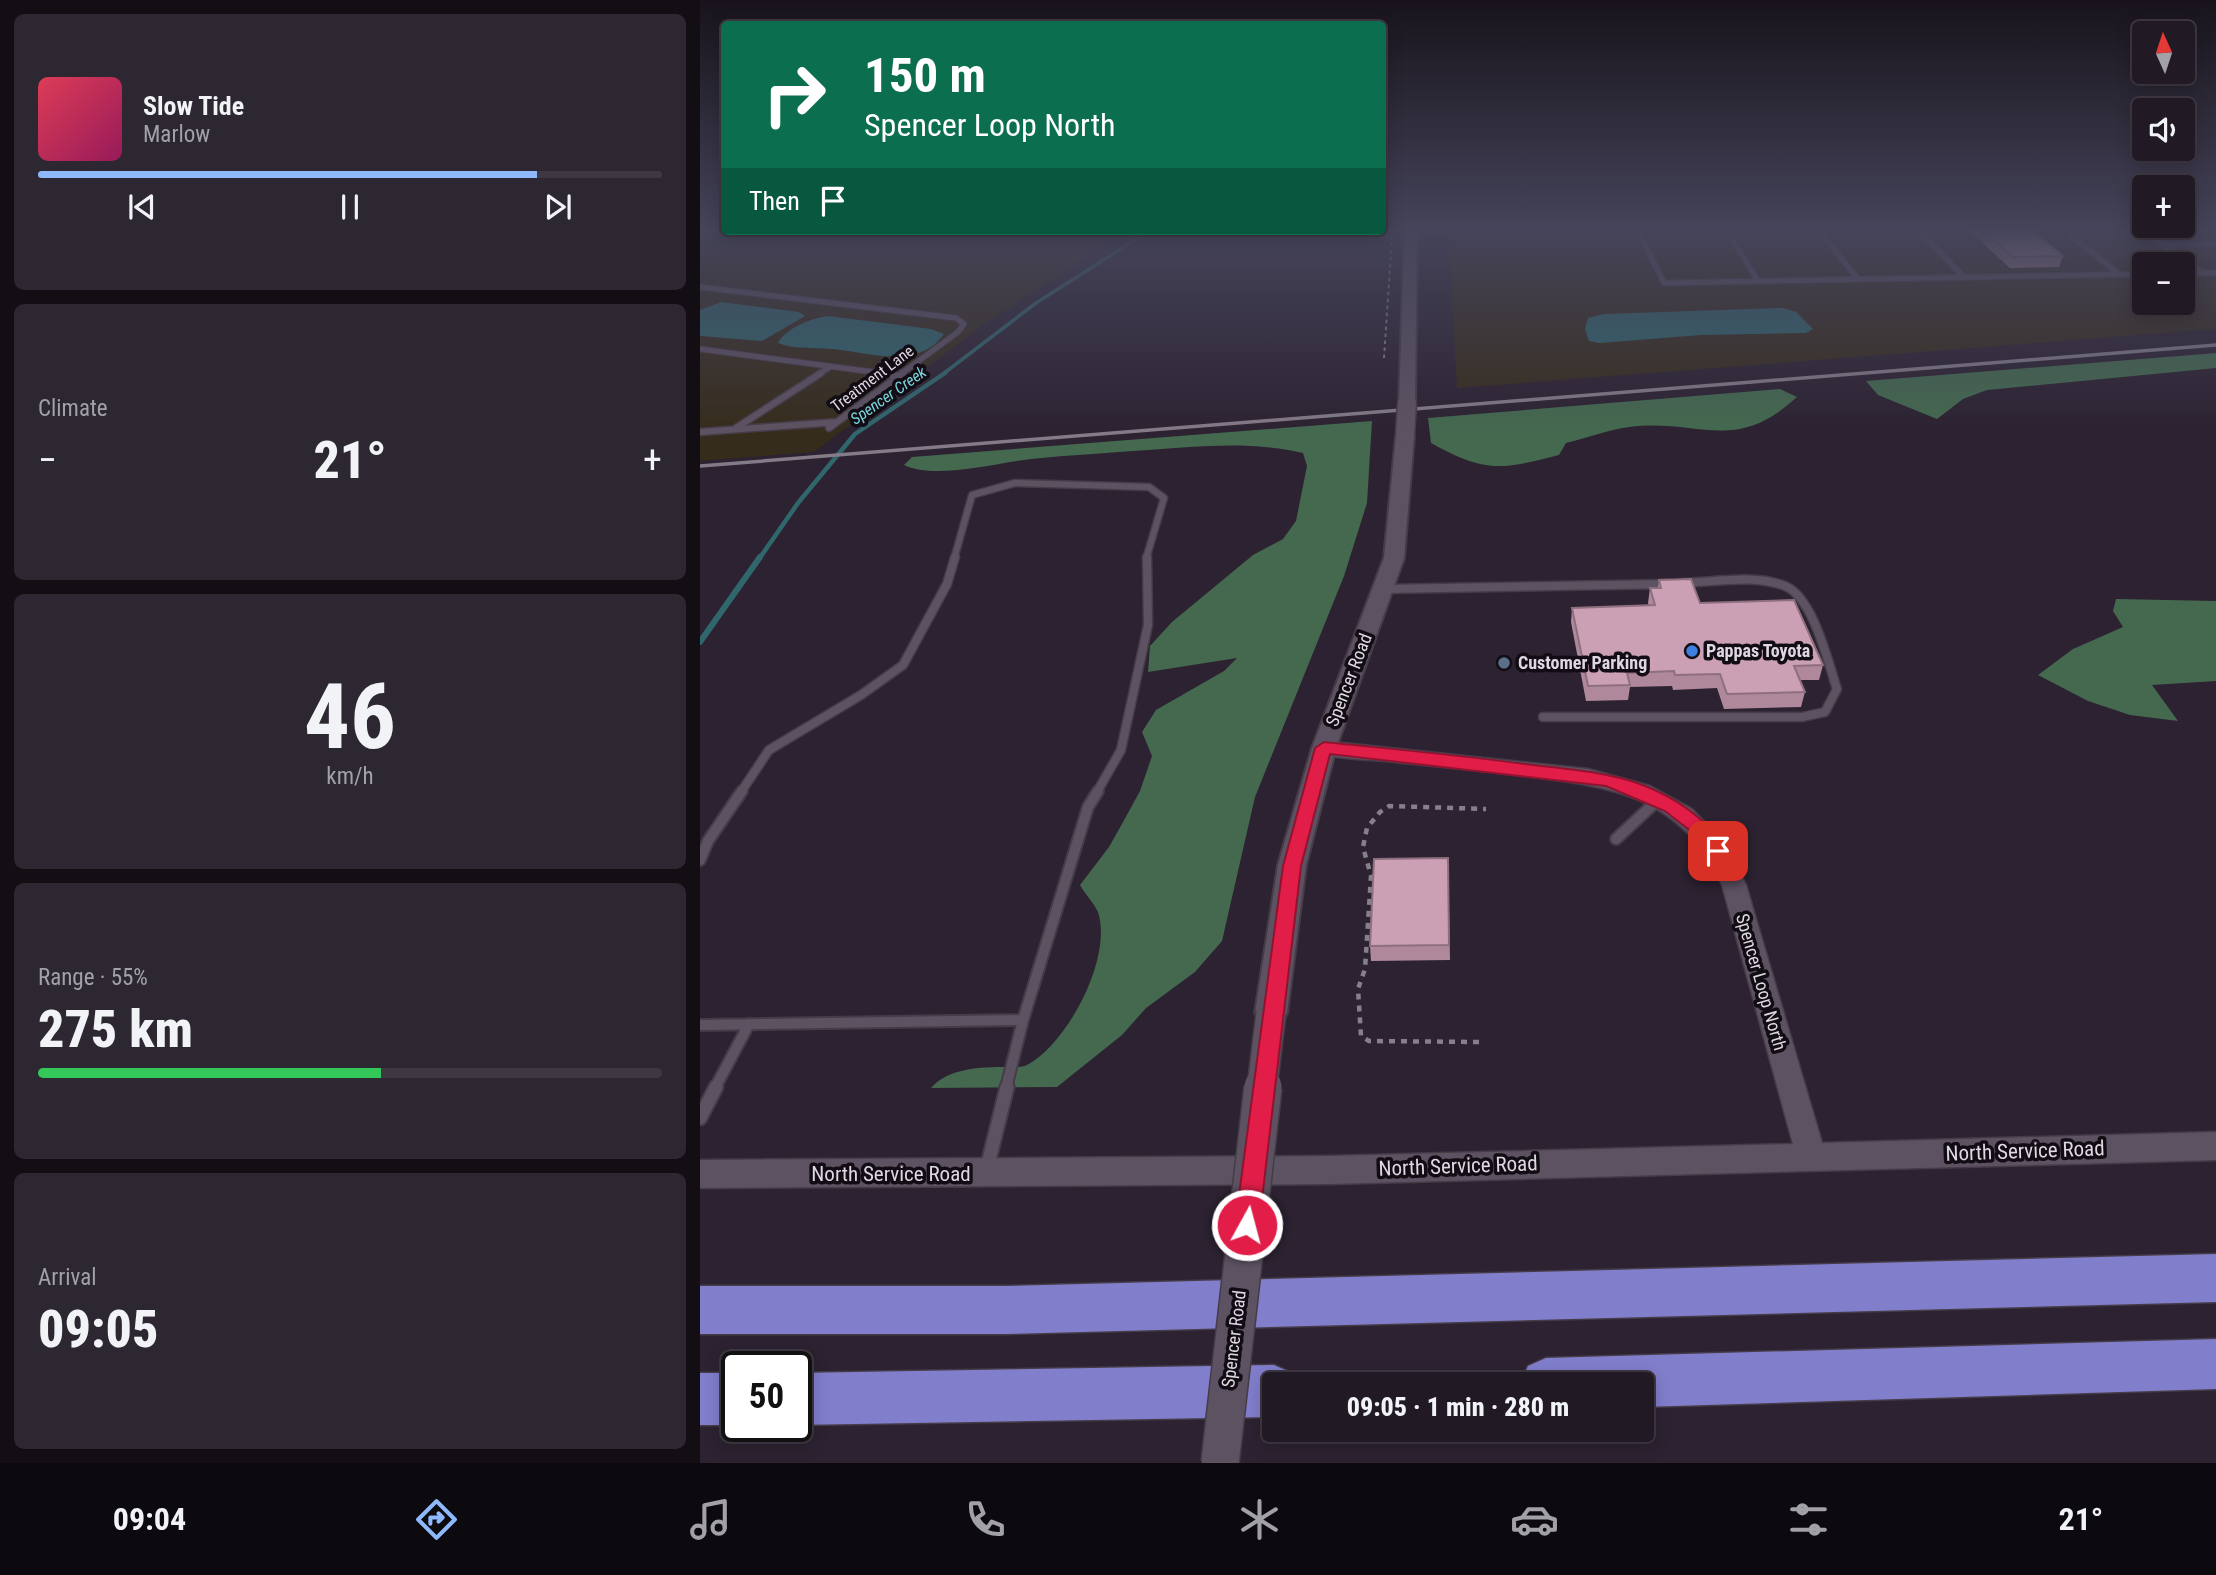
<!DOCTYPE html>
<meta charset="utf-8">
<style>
:root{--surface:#211a25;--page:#2d2732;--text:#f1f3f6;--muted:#a2a1a7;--line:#3e3842;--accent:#8eb9fc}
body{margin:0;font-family:"Roboto Condensed",sans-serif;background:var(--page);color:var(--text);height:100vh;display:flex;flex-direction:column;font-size:26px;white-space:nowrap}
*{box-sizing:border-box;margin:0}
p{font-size:23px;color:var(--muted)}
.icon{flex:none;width:38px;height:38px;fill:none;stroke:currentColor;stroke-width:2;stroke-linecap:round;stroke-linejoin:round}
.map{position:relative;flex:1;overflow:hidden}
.sheet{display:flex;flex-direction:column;gap:14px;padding:14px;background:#120e14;width:700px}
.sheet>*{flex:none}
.hud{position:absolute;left:21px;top:21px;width:665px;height:214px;border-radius:7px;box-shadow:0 4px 18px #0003,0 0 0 2px var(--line);background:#0b6e4f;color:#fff;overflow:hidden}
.needle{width:46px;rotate:357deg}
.buttons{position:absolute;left:1432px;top:21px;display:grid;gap:14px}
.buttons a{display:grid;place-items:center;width:63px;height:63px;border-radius:7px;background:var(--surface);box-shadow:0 4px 18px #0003,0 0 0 2px var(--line);font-size:35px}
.speed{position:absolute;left:21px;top:1351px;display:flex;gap:14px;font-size:35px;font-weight:700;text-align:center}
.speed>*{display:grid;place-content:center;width:91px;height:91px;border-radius:50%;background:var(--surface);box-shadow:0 4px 18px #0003,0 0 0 2px var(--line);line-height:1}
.speed .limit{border:4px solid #111;border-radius:10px;background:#fff;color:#111}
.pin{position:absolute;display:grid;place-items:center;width:60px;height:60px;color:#fff;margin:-30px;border-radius:14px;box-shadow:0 4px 10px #0006}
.me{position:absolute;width:77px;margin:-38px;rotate:7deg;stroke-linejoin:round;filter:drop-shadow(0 0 5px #0008)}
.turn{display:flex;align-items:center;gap:24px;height:147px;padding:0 28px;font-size:32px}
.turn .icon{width:91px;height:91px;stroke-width:2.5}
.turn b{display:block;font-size:49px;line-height:60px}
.then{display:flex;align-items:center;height:66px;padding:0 28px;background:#0003;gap:14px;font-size:26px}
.big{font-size:52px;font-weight:800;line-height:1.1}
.sheet .tile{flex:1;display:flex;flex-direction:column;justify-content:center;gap:10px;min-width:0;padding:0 24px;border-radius:10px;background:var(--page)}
.sheet .dial{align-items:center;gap:0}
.dial b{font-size:91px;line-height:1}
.song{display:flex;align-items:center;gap:21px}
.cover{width:84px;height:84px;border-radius:10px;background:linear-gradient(135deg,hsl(350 70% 55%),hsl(330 70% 35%))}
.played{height:7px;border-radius:4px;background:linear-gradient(90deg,var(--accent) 80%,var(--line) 80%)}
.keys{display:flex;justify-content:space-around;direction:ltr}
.heat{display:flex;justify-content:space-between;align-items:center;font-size:38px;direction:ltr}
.charge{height:10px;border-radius:5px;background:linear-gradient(90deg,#34c759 55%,var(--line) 0)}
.trip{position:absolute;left:562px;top:1372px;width:392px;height:70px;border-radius:7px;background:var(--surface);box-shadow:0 4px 18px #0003,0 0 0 2px var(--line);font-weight:800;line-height:70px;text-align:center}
.menu{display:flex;height:112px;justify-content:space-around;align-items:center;background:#0d0a0f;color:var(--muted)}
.menu .icon{width:49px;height:49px}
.menu .current{color:var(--accent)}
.menu b{font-size:32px;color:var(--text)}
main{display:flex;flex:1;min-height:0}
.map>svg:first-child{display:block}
.industrial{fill:#362c1c;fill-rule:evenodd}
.forest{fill:#44694f}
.water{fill:#30676d}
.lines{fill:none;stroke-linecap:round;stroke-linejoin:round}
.stream-far2{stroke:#30676d;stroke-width:3.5}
.stream-far1{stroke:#30676d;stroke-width:4.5}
.stream{stroke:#30676d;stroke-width:6}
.service-far4-casing{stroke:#453c48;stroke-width:7}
.service-far3-casing{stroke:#453c48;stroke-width:9}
.service-far2-casing{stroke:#453c48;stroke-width:11}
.service-far1-casing{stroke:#453c48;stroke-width:14}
.service-casing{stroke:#453c48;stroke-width:17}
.tertiary-casing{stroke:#453c48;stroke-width:3}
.secondary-casing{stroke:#453c48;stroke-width:4}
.motorway-casing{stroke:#453c48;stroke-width:3}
.path-far1{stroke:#877f8b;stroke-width:2;stroke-dasharray:3.5 3.5;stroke-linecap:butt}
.path{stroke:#877f8b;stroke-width:4.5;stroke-dasharray:6 6;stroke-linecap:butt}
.service-far4{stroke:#5d5262;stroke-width:5}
.service-far3{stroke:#5d5262;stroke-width:6}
.service-far2{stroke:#5d5262;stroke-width:8}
.service-far1{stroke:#5d5262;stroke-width:10}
.service{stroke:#5d5262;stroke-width:13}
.tertiary{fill:#5d5262;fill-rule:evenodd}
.secondary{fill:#5d5262;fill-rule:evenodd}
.motorway{fill:#817ecc;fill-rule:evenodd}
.rail{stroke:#837b87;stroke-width:3.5}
.secondary-bridge-far2-casing{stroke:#453c48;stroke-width:21;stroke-linecap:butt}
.secondary-bridge-far1-casing{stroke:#453c48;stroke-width:32;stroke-linecap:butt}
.secondary-bridge-casing{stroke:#453c48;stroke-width:40;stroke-linecap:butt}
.secondary-bridge-far2{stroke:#5d5262;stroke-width:18}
.secondary-bridge-far1{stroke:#5d5262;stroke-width:29}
.secondary-bridge{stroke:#5d5262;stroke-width:37}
.wall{fill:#af899b}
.building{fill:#cb9fb4;stroke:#8e6f7e;stroke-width:2}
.route{fill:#e11d48;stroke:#92132f;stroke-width:2}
.shop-dot{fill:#3f7fe0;stroke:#120d14;stroke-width:2.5}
.service-dot{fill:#5c6f8a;stroke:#120d14;stroke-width:2.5}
.labels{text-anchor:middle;stroke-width:7;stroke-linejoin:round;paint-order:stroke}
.far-street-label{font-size:16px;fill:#dfd8e2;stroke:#120d14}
.far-water-label{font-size:16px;font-style:italic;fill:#79d5de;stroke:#120d14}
.poi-label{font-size:18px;font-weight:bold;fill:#dfd8e2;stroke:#120d14;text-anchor:start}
.street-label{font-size:18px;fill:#dfd8e2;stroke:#120d14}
.near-street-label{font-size:21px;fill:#dfd8e2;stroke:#120d14}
</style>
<main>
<section class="sheet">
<div class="tile">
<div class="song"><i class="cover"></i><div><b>Slow Tide</b><p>Marlow</p></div></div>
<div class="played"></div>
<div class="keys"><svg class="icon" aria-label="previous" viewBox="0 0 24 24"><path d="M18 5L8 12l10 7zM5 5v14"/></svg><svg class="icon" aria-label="pause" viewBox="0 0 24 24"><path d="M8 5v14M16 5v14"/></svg><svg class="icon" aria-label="next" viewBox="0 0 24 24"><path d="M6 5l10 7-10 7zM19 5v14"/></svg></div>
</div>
<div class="tile"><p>Climate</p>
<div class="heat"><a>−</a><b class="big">21°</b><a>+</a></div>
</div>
<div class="tile dial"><b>46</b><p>km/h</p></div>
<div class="tile"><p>Range · 55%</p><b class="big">275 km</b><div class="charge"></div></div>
<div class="tile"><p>Arrival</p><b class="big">09:05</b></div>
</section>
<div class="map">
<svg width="1516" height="1463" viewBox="0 0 1516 1463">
<rect width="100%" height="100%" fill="#2c2231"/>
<path class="industrial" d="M0 228H24V231H428L286 323 114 452 0 461Z
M748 228H1516V329L757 388ZM1444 264H1482V303H1444Z"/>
<path class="forest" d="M1516 353V368L1287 390 1263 399 1237 419 1178 395 1166 381Z
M1080 389 1097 397C1034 455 999 418 929 427 908 430 887 438 866 443L859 455C801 470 785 473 731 443L728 418Z
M672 421 667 503 644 576 555 797 522 941 495 972 446 1008 422 1035 357 1087 231 1088C248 1068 281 1067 306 1067 312 1067 321 1068 327 1065 367 1044 413 958 398 912 394 903 385 894 380 885L409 847 423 822 440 791 452 756 442 732 456 710 524 671 537 658 448 672 450 646 472 622 553 555 583 539 596 521 607 466 603 453C552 441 500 446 448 450 409 453 370 455 331 459 297 463 234 480 204 465L212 457Z
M1416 599 1516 601V681L1452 685 1478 721 1430 715 1388 701 1338 675 1373 649 1423 627 1413 611Z"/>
<path class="water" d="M21 302 99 312 105 316 62 341 0 336V310Z
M1083 308 1096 312 1113 329 1106 333 1001 335 900 343 889 341 885 329 888 318 903 314Z
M128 316 231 329 244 334C218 371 167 352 132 349 113 347 96 350 78 343 85 329 111 318 128 316Z"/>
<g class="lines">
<path class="stream-far2" d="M243 374 336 303 449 231"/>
<path class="stream-far1" d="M59 559 98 503 155 434 245 373"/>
<path class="stream" d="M0 642 60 557"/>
<g class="service-far4-casing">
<path id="service-far4" d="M937 228 964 283 1444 274
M1025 228 1058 281
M1117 228 1158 279
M1216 228 1264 277
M1361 228 1419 274
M1440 228 1503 273
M1464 245 1516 244
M1482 273H1516
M0 287 256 318 264 324 258 332 201 374
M0 349 188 374
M119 374 130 367"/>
</g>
<g class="service-far3-casing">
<path id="service-far3" d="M175 373 199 376
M36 428 121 373
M129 428 203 373
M0 432 137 422
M254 559 272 495 315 483 449 487 464 498 446 559"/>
</g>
<g class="service-far2-casing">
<path id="service-far2" d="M684 589 969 584
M843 717H1102L1125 712 1137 689C1128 662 1113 597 1085 586 1055 574 1015 582 983 583
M41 792 69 750 161 695 203 665 247 584 255 557
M397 792 421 750 448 625 447 557"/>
</g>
<g class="service-far1-casing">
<path id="service-far1" d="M916 839 958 800
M0 860 8 841 42 791
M0 1025 323 1020
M15 1088 49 1024
M306 1088 323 1020 388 807 398 791"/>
</g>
<g class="service-casing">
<path id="service" d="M0 1118 16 1087
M287 1168 307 1087"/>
</g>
<g class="tertiary-casing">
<path id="tertiary" d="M624 741 888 769 950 786 992 809 1022 840 1046 885 1122 1143 1516 1132V1160L630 1184 0 1188V1160L630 1156 1093 1144 1022 885C983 796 910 786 824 776 778 770 732 766 685 761 663 759 638 759 616 753L613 748 616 743Z"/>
</g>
<g class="secondary-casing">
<path id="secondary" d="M705 228H717L715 403 707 408 699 403Z
M705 431 714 436 704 558 636 748 606 865 587 1013 582 1022 571 1026 560 1022 555 1013 578 865 612 748 684 558 696 436Z"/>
</g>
<g class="motorway-casing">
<path id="motorway" d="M1516 1254V1302L306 1334H0V1286H306Z
M1516 1339V1389L942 1407V1384H820L828 1366 846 1358Z
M574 1365 592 1373 597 1384H574V1417L96 1425V1373Z
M0 1373H37V1425H0Z"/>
</g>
<path class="path-far1" d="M684 358 692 237 688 228"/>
<path class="path" d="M779 1042 669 1041 661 1036 658 989 665 969 671 876 663 847 667 828 680 812 689 806 786 809"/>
<use href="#service-far4" class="service-far4"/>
<use href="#service-far3" class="service-far3"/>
<use href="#service-far2" class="service-far2"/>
<use href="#service-far1" class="service-far1"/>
<use href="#service" class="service"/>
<use href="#tertiary" class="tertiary"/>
<use href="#secondary" class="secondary"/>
<use href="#motorway" class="motorway"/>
<path class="rail" d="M0 466 1516 345"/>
<g class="secondary-bridge-far2-casing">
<path id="secondary-bridge-far2" d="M705 436 707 403"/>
</g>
<g class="secondary-bridge-far1-casing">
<path id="secondary-bridge-far1" d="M562 1088 571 1013"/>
</g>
<g class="secondary-bridge-casing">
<path id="secondary-bridge" d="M520 1463 563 1087"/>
</g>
<use href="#secondary-bridge-far2" class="secondary-bridge-far2"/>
<use href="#secondary-bridge-far1" class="secondary-bridge-far1"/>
<use href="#secondary-bridge" class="secondary-bridge"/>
</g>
<path class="wall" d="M1266 228H1330L1363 256 1359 267 1310 268Z
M959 580 1000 603 1123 665 1119 680H1100L1105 692 1101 707 1024 709 1017 688 973 690 972 686 930 687 928 700 886 701 871 622 872 608 949 606 948 603 950 588H958Z
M748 858 750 960 671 961 670 946Z"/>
<path class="building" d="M1281 228H1330L1363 256 1313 257Z
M991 579 1000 603 1094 600 1123 665 1094 666 1105 692 1027 694 1020 674 975 675 974 671 927 673 930 685 888 686 872 608 955 605 950 588H961L959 580Z
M748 858 749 945 670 946 674 859Z"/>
<linearGradient id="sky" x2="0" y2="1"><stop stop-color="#18131b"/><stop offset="0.53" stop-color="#45445a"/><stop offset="1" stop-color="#45445a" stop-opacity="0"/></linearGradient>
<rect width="1516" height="433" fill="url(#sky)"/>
<path class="route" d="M624 742C691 749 758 755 825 764 864 769 902 771 940 784 973 796 1010 820 1027 851L1024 856H1012L997 836 965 811 906 786 630 754 601 866 559 1225 555 1233 547 1236 539 1233 535 1225 583 866 615 748Z"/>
<circle class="shop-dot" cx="992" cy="651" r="7"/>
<circle class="service-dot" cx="804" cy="663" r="7"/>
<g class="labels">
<g class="far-street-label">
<text transform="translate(172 378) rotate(-37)" y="6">Treatment Lane</text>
</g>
<g class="far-water-label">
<text transform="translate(188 395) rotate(-35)" y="6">Spencer Creek</text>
</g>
<g class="poi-label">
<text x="1006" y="657">Pappas Toyota</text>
<text x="818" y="669">Customer Parking</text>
</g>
<g class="street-label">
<text transform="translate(649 680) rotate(-69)" y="6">Spencer Road</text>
<text transform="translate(1061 982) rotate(74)" y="6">Spencer Loop North</text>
<text transform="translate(534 1339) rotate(-83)" y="6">Spencer Road</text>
</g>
<g class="near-street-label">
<text transform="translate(1325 1151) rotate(-2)" y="7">North Service Road</text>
<text transform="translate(758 1166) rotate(-2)" y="7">North Service Road</text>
<text x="191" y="1181">North Service Road</text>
</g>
</g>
</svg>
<div class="buttons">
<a><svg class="needle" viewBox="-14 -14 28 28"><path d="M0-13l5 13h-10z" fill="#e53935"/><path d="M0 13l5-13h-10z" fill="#a2a1a7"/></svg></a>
<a><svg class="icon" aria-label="sound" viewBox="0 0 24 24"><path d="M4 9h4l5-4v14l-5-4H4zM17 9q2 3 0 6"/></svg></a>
<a>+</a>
<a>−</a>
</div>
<div class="speed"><div class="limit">50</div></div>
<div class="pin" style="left:1018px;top:851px;background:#d93025"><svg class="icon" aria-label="arrive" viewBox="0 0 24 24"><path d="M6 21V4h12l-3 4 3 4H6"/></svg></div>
<svg class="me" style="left:547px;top:1225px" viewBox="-20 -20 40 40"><circle r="17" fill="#e11d48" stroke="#fff" stroke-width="3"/><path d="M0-11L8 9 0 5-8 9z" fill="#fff"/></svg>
<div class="trip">09:05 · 1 min · 280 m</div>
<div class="hud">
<div class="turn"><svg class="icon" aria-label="right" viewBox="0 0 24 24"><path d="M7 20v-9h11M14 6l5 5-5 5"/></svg><div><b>150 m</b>Spencer Loop North</div></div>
<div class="then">Then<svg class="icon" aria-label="arrive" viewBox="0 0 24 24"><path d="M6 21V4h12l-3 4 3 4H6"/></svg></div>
</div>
</div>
</main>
<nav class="menu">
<b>09:04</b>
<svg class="icon current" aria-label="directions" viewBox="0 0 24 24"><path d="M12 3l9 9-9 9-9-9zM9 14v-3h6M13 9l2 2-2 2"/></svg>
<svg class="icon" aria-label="music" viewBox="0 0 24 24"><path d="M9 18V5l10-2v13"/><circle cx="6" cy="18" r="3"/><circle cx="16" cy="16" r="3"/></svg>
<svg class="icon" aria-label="phone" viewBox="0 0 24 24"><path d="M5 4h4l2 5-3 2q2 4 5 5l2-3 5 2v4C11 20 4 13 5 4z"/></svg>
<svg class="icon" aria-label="climate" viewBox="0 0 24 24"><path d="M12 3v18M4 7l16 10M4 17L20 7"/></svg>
<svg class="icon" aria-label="car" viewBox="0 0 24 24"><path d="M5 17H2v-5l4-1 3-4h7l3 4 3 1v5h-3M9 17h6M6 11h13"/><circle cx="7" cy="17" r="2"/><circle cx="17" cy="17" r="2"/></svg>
<svg class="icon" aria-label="filters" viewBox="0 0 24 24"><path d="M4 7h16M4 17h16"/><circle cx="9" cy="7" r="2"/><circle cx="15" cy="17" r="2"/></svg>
<b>21°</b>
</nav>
